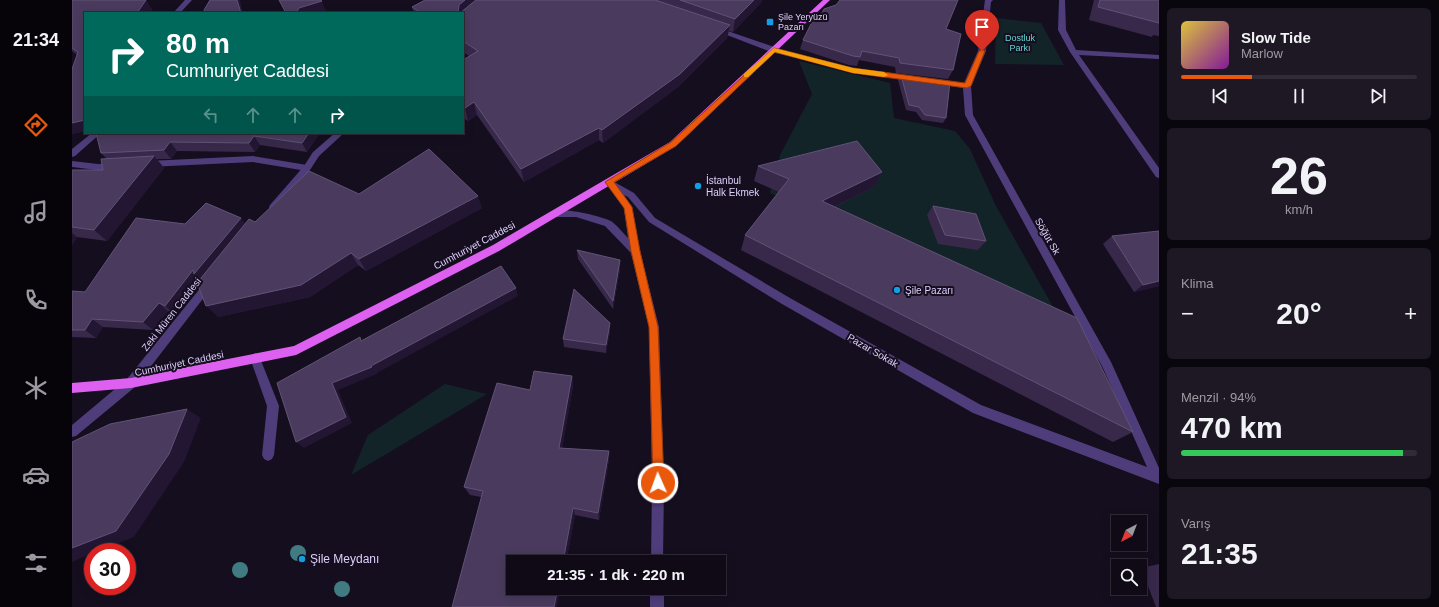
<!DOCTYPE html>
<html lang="tr">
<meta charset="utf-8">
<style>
:root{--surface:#100a17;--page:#1e1824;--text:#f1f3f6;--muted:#9c9aa1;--line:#302b36;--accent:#ea580c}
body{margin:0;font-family:Helvetica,sans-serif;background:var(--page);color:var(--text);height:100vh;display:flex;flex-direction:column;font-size:15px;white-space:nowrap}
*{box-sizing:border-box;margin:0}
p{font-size:13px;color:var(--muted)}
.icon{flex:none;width:22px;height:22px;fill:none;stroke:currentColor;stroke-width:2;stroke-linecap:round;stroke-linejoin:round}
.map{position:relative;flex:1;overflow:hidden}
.details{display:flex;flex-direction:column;gap:8px;padding:8px;background:#09060d;width:280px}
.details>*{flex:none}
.banner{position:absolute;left:12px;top:12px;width:380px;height:122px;border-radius:0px;box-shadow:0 2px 10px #0003,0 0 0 1px var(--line);background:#00695c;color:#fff;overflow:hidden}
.needle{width:26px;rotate:222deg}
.buttons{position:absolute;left:1039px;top:515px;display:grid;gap:8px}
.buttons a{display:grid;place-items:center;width:36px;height:36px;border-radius:0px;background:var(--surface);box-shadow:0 2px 10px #0003,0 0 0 1px var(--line);font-size:20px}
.speed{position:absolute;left:12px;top:543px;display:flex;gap:8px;font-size:20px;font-weight:700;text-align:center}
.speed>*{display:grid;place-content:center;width:52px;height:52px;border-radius:50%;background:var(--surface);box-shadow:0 2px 10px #0003,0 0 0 1px var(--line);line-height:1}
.speed .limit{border:6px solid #d22;background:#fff;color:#111}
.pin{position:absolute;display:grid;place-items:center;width:34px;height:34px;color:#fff;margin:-41px -17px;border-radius:50% 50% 50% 0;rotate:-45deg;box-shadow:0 0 4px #0007}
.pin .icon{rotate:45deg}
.me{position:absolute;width:44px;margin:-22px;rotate:358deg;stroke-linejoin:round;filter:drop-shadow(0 0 3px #0008)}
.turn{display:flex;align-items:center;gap:14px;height:84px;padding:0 16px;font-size:18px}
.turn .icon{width:52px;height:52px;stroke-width:2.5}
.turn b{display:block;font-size:28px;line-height:34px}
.lanes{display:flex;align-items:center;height:38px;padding:0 16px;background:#0003;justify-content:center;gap:20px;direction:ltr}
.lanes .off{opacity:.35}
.big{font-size:30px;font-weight:700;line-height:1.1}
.details .card{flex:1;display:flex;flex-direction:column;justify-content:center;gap:6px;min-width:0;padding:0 14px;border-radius:6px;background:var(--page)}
.details .dial{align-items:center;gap:0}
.dial b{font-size:52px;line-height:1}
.song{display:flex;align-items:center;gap:12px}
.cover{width:48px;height:48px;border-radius:6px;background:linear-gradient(135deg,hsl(50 70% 55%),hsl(290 70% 35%))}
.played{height:4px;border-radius:2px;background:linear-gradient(90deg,var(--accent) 30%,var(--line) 30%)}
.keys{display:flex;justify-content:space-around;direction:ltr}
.heat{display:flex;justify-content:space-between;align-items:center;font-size:22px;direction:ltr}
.charge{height:6px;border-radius:3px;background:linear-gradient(90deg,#34c759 94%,var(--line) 0)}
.trip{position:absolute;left:434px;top:555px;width:220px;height:40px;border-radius:0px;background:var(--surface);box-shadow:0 2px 10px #0003,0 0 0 1px var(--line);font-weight:700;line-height:40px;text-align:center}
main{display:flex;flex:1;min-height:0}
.dock{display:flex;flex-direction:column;width:72px;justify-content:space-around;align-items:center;background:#060409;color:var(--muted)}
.dock .icon{width:28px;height:28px}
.dock .selected{color:var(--accent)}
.dock b{font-size:18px;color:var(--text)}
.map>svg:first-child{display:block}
.green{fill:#122428}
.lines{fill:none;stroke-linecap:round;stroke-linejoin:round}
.service{fill:#4e3d7a;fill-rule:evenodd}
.minor{fill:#4e3d7a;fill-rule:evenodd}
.tertiary{fill:#4e3d7a;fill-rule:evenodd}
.primary{fill:#dd60f1;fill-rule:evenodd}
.tree{fill:#407b81}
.wall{fill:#38294b}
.shaded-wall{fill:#221632}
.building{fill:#4a3b5e;stroke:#615277}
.route{fill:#ea580c;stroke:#983908}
.slow{fill:#f59e0b}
.poi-dot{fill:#139ee3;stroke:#150e1f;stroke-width:1.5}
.labels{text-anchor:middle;stroke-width:4;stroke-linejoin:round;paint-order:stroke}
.far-poi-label{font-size:9px;fill:#dfd0fb;stroke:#150e1f;text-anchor:start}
.far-park-label{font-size:9px;fill:#63d4d2;stroke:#150e1f}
.poi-label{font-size:10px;fill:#dfd0fb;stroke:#150e1f;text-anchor:start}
.street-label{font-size:10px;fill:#dfd0fb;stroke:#150e1f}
.near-poi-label{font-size:12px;fill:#dfd0fb;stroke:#150e1f;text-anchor:start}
</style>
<main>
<nav class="dock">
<b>21:34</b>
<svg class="icon selected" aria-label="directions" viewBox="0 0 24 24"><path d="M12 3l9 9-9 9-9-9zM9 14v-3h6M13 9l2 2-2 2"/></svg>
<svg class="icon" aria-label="music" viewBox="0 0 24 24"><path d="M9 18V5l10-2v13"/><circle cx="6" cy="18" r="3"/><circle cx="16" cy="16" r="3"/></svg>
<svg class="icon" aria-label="phone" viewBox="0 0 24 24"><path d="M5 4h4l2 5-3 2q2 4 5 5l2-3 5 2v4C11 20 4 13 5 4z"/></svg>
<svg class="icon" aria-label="climate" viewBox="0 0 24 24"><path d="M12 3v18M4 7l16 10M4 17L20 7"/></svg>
<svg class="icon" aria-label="car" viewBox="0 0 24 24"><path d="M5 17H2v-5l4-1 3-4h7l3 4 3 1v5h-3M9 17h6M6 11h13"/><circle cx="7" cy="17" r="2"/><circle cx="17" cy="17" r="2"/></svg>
<svg class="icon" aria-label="filters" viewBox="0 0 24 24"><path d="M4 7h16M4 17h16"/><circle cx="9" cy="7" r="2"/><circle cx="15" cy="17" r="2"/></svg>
</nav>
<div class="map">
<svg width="1087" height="607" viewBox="0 0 1087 607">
<rect width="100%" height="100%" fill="#150e1f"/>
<path class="green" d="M924 18 969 23 992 65 923 64Z
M727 61 818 83 822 118 883 131 898 149 924 206 989 321 698 193 708 155 740 94Z
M373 384 415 394 279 475 296 435Z"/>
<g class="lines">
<path class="service" d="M183 353 187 355 188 358 207 406 202 455 200 459 196 461 192 459 190 455 195 406 178 358 179 355Z"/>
<path class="minor" d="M113 0H120L108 13H101Z
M913 0H921L919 2 914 51 899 86 901 115 1039 362 1087 468V484L901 413 710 304 577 222 556 197 552 195 560 207 568 251 587 327 592 483 591 562H579L580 483 577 327 559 253 533 226 504 217H481L476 214C483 204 529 216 539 221 545 225 551 233 556 238L552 208 533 182 537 179 562 193 583 218 718 298 909 405 1075 467 1031 368 893 115 891 88 865 84 861 82 865 80 892 83 906 51Z
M987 0H993L994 30 1004 50 1087 55V59L1007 55 1087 168V178L1084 177 998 52 986 30Z
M644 27 705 48 781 68 841 77 845 79 841 81 781 72 699 52 642 30V28Z
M20 133H29L3 156 0 157V149Z
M181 156 235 165 239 168 235 171 181 162 76 167 72 164 76 161Z
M0 161 26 164 44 163 48 166C41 174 11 168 0 167Z
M59 378 63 379 64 383 63 387 4 436 0 437V425L55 379Z
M578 588H592V607H578Z"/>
<path class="tertiary" d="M263 133H272L247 156 238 170 204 209H198L197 207 198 205 232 166 241 152Z
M137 280 140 281 142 284 140 287 63 387 59 388 55 387 54 383 55 379 134 281Z"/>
<path class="primary" d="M751 0H758L604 146 427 251 224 355 59 388 0 393V383L59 378 222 346 421 245 598 142Z"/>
</g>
<g class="tree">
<circle cx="226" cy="553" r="8"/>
<circle cx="168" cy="570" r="8"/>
<circle cx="270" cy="589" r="8"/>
</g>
<path class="wall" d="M0 0 80 9 78 13H13V131L0 134 5 55 0 51Z
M353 0H690L689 3 661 32 657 31 655 38 606 87 531 143 527 140 452 182 405 115 396 121 391 118V60L397 56 391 52V13H342L340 7Z
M1022 0H1087V36L1081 35 1080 37 1017 20Z
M764 5 874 29 881 70 876 79 824 73 823 67 787 60 785 66 777 65 728 49 731 40 746 20Z
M829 75 874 118 871 123 850 120 844 112 834 110 826 80Z
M24 133H248L235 152 188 145 183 152 105 151 99 159H85L92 168 35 241 5 237 0 245V170H31L35 159 29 153Z
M686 166 810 172 802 187 763 207 1061 432 1041 442 669 250 673 235 707 192 682 181Z
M287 194 410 208 294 271 286 265 238 297 146 317 125 284 102 314 96 311 81 330 31 327 24 338 0 337V291L13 292 174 224 183 222Z
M861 206 914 241 906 250 866 244 855 215Z
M1040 236 1087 286 1062 292 1031 244Z
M505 250 548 260V269L541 309 506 259Z
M538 331 534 353 492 347 491 339Z
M500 376 501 386 490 448 537 451V460L527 520 503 515 494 562H441L409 497 398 495 392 487 458 390Z
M1087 564V607H1084L1069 568Z"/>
<path class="shaded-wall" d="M74 0 80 9 78 13H65Z
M165 0H168L171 13H169Z
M393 0H411L391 17 387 13V5Z
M682 0H690L689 3 661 32 663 19Z
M250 1 254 11 247 13H224L227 8Z
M658 25 655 38 606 87 531 143 530 130Z
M402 102 405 115 396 121 393 108Z
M13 120V131L0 134V123Z
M527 128V140L452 182 449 169Z
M237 133H248L235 152 230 143Z
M182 136 188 145 183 152 177 143Z
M98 142 105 151 99 159 92 150Z
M82 156 92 168 35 241 22 230Z
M810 172 802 187 744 216 750 201Z
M406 196 410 208 294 271 287 259Z
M169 218 176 227 128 279 102 314 93 306 121 270Z
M0 233 5 237 0 245Z
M279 253 286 265 238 297 146 317 134 306Z
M548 260V269L541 309V301Z
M1087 281V286L1062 292 1071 285Z
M444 288 446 296 305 373V374L266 390 280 423 232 448 224 442 260 383 299 366Z
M87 303 96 311 81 330 71 322Z
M20 319 31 327 24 338 13 330Z
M538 323V331L534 353V345Z
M500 376 501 386 489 456 487 448Z
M115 409 129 418 112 462 62 537 24 552H21V553L0 562V548Z
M537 451V460L527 520 526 513Z
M501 508 503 515 494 562H491Z
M486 588H489L485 607H482Z"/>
<path class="building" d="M0 0H74L65 13H13V120L0 123V69L6 52 0 48Z
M138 0H165L169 13H133L132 10Z
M207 0H249L250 1 227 8 224 13H214Z
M353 0H393L387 5 386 12 388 13H349L340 7Z
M404 0H583L658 25 608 74 530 130 527 128 449 169 402 102 393 108 391 107V60L406 51 391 41V13H388Z
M608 0H682L663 19Z
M768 0H886L874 29 889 34 881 70 828 63 827 58 790 51 788 57 781 56 731 40 742 18 746 20 752 9 764 5Z
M1028 0H1087V23L1026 7Z
M829 75 878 82 874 118 853 115 847 107 837 105Z
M24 133H237L230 143 182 136 177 143 98 142 92 150 29 153Z
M785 141 810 172 750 201 1005 318 1061 432 673 235 717 179 686 166Z
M357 149 406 196 287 259 279 253 229 285 134 306 125 283 177 219 183 222 237 171 287 194Z
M82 156 22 230 0 227V170H31L29 159Z
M134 203 169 218 122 274 121 270 93 306 87 303 71 322 20 319 13 330H0V291L13 292 64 218 113 224Z
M861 206 904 214 914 241 873 235Z
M1087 231V281L1071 285 1040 236Z
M505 250 548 260 541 301Z
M429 266 444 288 299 366 300 367 260 383 274 417 224 442 205 383 288 337 289 341Z
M502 289 538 323 534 345 491 339Z
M462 371 500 376 487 448 537 451 526 513 501 508 491 562H441V588H486L482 607H380L411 491 392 487 425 383 458 390Z
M115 409 97 454 44 531 0 548V442L38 424Z"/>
<path class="route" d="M702 48 781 68 893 83 907 51 910 49 913 51 899 86 895 88 781 73 703 52 604 146 542 182 560 207 568 251 586 327 592 483 590 487 586 488 583 487 581 483 577 327 559 251 552 208 533 182 599 142Z"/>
<path class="slow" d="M702 48 781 68 812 72 816 75 812 77 781 73 703 52 676 77H672V74Z"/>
<g class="poi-dot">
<rect x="694" y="18" width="8" height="8" rx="2"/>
<circle cx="626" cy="186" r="4"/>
<circle cx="825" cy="290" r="4"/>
<circle cx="230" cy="559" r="4"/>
</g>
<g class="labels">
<g class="far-poi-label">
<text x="706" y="20">Şile Yeryüzü<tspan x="706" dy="10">Pazarı</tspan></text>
</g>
<g class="far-park-label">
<text x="948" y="41">Dostluk<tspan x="948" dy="10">Parkı</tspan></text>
</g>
<g class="poi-label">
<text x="634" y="184">İstanbul<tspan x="634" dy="12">Halk Ekmek</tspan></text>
<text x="833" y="294">Şile Pazarı</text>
</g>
<g class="street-label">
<text transform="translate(976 236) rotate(60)" y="4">Söğüt Sk</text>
<text transform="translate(402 245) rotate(-28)" y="4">Cumhuriyet Caddesi</text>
<text transform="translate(99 314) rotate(-52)" y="4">Zeki Müren Caddesi</text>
<text transform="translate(801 350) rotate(30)" y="4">Pazar Sokak</text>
<text transform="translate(107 363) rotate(-12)" y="4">Cumhuriyet Caddesi</text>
</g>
<g class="near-poi-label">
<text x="238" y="563">Şile Meydanı</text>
</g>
</g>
</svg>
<div class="buttons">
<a><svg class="needle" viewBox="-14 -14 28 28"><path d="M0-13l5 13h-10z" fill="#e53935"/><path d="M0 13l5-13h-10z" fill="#9c9aa1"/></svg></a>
<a><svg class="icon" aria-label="search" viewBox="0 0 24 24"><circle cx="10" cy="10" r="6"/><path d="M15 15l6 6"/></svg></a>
</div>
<div class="speed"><div class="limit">30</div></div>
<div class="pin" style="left:910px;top:51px;background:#d93025"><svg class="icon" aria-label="arrive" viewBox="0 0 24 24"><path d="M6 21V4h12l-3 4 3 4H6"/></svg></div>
<svg class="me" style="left:586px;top:483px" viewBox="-20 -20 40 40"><circle r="17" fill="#ea580c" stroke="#fff" stroke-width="3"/><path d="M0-11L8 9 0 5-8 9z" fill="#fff"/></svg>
<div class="trip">21:35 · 1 dk · 220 m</div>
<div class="banner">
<div class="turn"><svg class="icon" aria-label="right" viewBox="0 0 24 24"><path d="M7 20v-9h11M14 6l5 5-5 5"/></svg><div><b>80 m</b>Cumhuriyet Caddesi</div></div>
<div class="lanes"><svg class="icon off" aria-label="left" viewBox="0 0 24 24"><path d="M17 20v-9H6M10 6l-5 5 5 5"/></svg><svg class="icon off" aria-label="ahead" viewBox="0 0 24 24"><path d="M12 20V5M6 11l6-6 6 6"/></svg><svg class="icon off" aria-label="ahead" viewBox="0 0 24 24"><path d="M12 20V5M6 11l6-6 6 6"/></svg><svg class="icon" aria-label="right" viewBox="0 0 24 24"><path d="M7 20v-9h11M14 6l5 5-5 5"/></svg></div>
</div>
</div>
<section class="details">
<div class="card">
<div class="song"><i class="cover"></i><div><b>Slow Tide</b><p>Marlow</p></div></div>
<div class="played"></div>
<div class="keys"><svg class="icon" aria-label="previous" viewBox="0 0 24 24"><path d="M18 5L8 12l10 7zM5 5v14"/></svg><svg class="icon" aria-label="pause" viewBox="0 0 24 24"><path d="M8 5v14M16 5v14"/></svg><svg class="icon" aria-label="next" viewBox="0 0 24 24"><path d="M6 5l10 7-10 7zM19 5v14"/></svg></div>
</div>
<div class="card dial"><b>26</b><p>km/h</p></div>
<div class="card"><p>Klima</p>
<div class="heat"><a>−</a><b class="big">20°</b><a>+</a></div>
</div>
<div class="card"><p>Menzil · 94%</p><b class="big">470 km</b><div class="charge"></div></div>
<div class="card"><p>Varış</p><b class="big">21:35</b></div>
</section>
</main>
